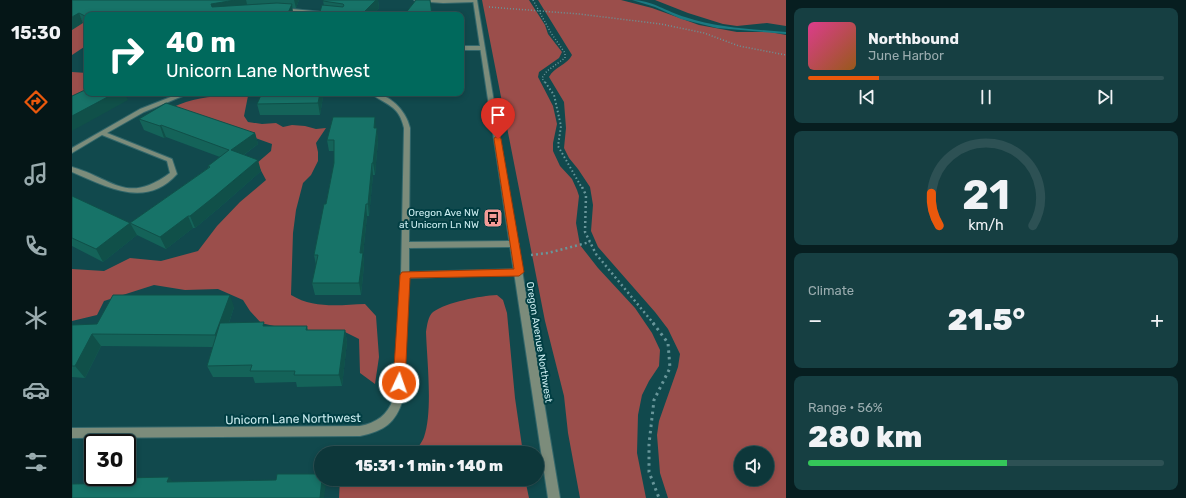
<!DOCTYPE html>
<meta charset="utf-8">
<style>
:root{--surface:#0d373a;--page:#163f42;--text:#f1f3f6;--muted:#9aacaf;--line:#2d5154;--accent:#ea580c}
body{margin:0;font-family:Rubik,sans-serif;background:var(--page);color:var(--text);height:100vh;display:flex;flex-direction:column;font-size:15px;white-space:nowrap}
*{box-sizing:border-box;margin:0}
p{font-size:13px;color:var(--muted)}
.icon{flex:none;width:22px;height:22px;fill:none;stroke:currentColor;stroke-width:2;stroke-linecap:round;stroke-linejoin:round}
.map{position:relative;flex:1;overflow:hidden}
.panel{display:flex;flex-direction:column;gap:8px;padding:8px;background:#071e20;width:400px}
.panel>*{flex:none}
.top-card{position:absolute;left:12px;top:12px;width:380px;height:84px;border-radius:8px;box-shadow:0 2px 6px #0003,0 0 0 1px var(--line);background:#00695c;color:#fff;overflow:hidden}
.fabs{position:absolute;left:662px;top:446px;display:grid;gap:8px}
.fabs a{display:grid;place-items:center;width:40px;height:40px;border-radius:50%;background:var(--surface);box-shadow:0 2px 6px #0003,0 0 0 1px var(--line);font-size:20px}
.speed{position:absolute;left:12px;top:434px;display:flex;gap:8px;font-size:20px;font-weight:700;text-align:center}
.speed>*{display:grid;place-content:center;width:52px;height:52px;border-radius:50%;background:var(--surface);box-shadow:0 2px 6px #0003,0 0 0 1px var(--line);line-height:1}
.speed .limit{border:2px solid #111;border-radius:6px;background:#fff;color:#111}
.pin{position:absolute;display:grid;place-items:center;width:34px;height:34px;color:#fff;margin:-41px -17px;border-radius:50% 50% 50% 0;rotate:-45deg;box-shadow:0 0 4px #0007}
.pin .icon{rotate:45deg}
.me{position:absolute;width:44px;margin:-22px;rotate:3deg;stroke-linejoin:round;filter:drop-shadow(0 0 3px #0008)}
.turn{display:flex;align-items:center;gap:14px;height:84px;padding:0 16px;font-size:18px}
.turn .icon{width:52px;height:52px;stroke-width:2.5}
.turn b{display:block;font-size:28px;line-height:34px}
.big{font-size:30px;font-weight:800;line-height:1.1}
.panel .widget{flex:1;display:flex;flex-direction:column;justify-content:center;gap:6px;min-width:0;padding:0 14px;border-radius:8px;background:var(--page)}
.panel .dial{align-items:center;gap:0}
.dial svg{height:104px;overflow:visible;fill:none;stroke:var(--line);stroke-width:7;stroke-linecap:round;text-anchor:middle}
.dial text{fill:var(--text);stroke:none}
.song{display:flex;align-items:center;gap:12px}
.cover{width:48px;height:48px;border-radius:6px;background:linear-gradient(135deg,hsl(330 70% 55%),hsl(30 70% 35%))}
.played{height:4px;border-radius:2px;background:linear-gradient(90deg,var(--accent) 20%,var(--line) 20%)}
.keys{display:flex;justify-content:space-around;direction:ltr}
.heat{display:flex;justify-content:space-between;align-items:center;font-size:22px;direction:ltr}
.charge{height:6px;border-radius:3px;background:linear-gradient(90deg,#34c759 56%,var(--line) 0)}
.trip{position:absolute;left:242px;top:446px;width:230px;height:40px;border-radius:20px;background:var(--surface);box-shadow:0 2px 6px #0003,0 0 0 1px var(--line);font-weight:800;line-height:40px;text-align:center}
main{display:flex;flex:1;min-height:0}
.menu{display:flex;flex-direction:column;width:72px;justify-content:space-around;align-items:center;background:#051617;color:var(--muted)}
.menu .icon{width:28px;height:28px}
.menu .selected{color:var(--accent)}
.menu b{font-size:18px;color:var(--text)}
.map>svg:first-child{display:block}
.forest{fill:#9b4e4b;fill-rule:evenodd}
.lines{fill:none;stroke-linecap:round;stroke-linejoin:round}
.stream{fill:#1b7981;fill-rule:evenodd}
.service-casing{stroke:#33676b;stroke-width:2}
.minor-casing{stroke:#33676b;stroke-width:2}
.tertiary-casing{stroke:#33676b;stroke-width:2}
.path-far3{stroke:#68969a;stroke-width:1.5;stroke-dasharray:1 2;stroke-linecap:butt}
.path-far2{stroke:#68969a;stroke-width:2;stroke-dasharray:1.5 2.5;stroke-linecap:butt}
.path-far1{stroke:#68969a;stroke-width:2.5;stroke-dasharray:2 3;stroke-linecap:butt}
.path{stroke:#68969a;stroke-width:3;stroke-dasharray:2.5 4;stroke-linecap:butt}
.service{fill:#7c8c7b;fill-rule:evenodd}
.minor{fill:#7c8c7b;fill-rule:evenodd}
.tertiary{fill:#7c8c7b;fill-rule:evenodd}
.wall{fill:#146359}
.shaded-wall{fill:#105049}
.building{fill:#177368;stroke:#105049}
.route{fill:#ea580c;stroke:#983908}
.labels{text-anchor:middle;stroke-width:4;stroke-linejoin:round;paint-order:stroke}
.poi-label{font-size:10px;fill:#cceef1;stroke:#013e43;text-anchor:end}
.street-label{font-size:10px;fill:#cceef1;stroke:#013e43}
.near-street-label{font-size:12px;fill:#cceef1;stroke:#013e43}
</style>
<main>
<nav class="menu">
<b>15:30</b>
<svg class="icon selected" aria-label="directions" viewBox="0 0 24 24"><path d="M12 3l9 9-9 9-9-9zM9 14v-3h6M13 9l2 2-2 2"/></svg>
<svg class="icon" aria-label="music" viewBox="0 0 24 24"><path d="M9 18V5l10-2v13"/><circle cx="6" cy="18" r="3"/><circle cx="16" cy="16" r="3"/></svg>
<svg class="icon" aria-label="phone" viewBox="0 0 24 24"><path d="M5 4h4l2 5-3 2q2 4 5 5l2-3 5 2v4C11 20 4 13 5 4z"/></svg>
<svg class="icon" aria-label="climate" viewBox="0 0 24 24"><path d="M12 3v18M4 7l16 10M4 17L20 7"/></svg>
<svg class="icon" aria-label="car" viewBox="0 0 24 24"><path d="M5 17H2v-5l4-1 3-4h7l3 4 3 1v5h-3M9 17h6M6 11h13"/><circle cx="7" cy="17" r="2"/><circle cx="17" cy="17" r="2"/></svg>
<svg class="icon" aria-label="filters" viewBox="0 0 24 24"><path d="M4 7h16M4 17h16"/><circle cx="9" cy="7" r="2"/><circle cx="15" cy="17" r="2"/></svg>
</nav>
<div class="map">
<svg width="714" height="498" viewBox="0 0 714 498">
<rect width="100%" height="100%" fill="#11494d"/>
<path class="forest" d="M410 0H457L473 25 476 34 490 52 487 58 467 72 466 77 481 106 485 124 481 143V151L488 166 500 179 505 190 507 196 504 223 508 245 526 268 563 308 580 333 588 350 587 366 577 381 570 395 566 415 565 453 574 498H508L496 433 492 396 473 321Z
M466 0H549L580 8 627 25 665 32H698L714 35V498H596L588 473 585 435 587 421 606 367 608 354 596 329 583 312 526 247 519 231 521 205 518 187 506 169 497 158 492 148 494 128 492 102 477 77C482 67 495 65 500 55ZM669 453H695V479H669Z
M583 0H714V26L695 23 665 26 651 24 616 13Z
M15 15V45L0 55V16Z
M0 72 15 73V93L0 96Z
M159 95 176 96 172 116 176 122 190 124 204 123 211 127 220 125 233 126 244 129 254 128 244 143 246 152V161L239 175 231 183 224 210 221 233 219 295C242 309 268 305 293 304L304 316 307 357 303 384 288 373 287 339 273 332 243 331 211 328 189 323 178 311 171 300 146 289 113 290 82 285 32 301 25 315 0 321V269L32 271 58 258 89 261 126 251 145 226 168 202 194 180 185 163 199 151 200 144 99 108C120 98 136 97 159 95Z
M425 295 431 300 435 313 443 398 451 453H339C344 450 350 443 352 437 361 411 355 361 354 332 355 326 356 316 361 312 375 302 408 296 425 295Z
M268 479H453L457 498H267Z"/>
<g class="lines">
<path class="stream" d="M560 0C580 0 595 12 613 17 646 28 680 29 714 32V34L645 28 609 19 583 7Z"/>
<g class="service-casing">
<path id="service" d="M342 0H404L405 1 403 2 371 3 344 1Z"/>
</g>
<g class="minor-casing">
<path id="minor" d="M211 8 270 14 272 15H257L209 10V9Z
M389 46H410L413 48 410 50H389Z
M109 93H118L72 112 35 133 100 159 105 174C74 209 35 187 0 172V167C42 179 54 205 98 173L95 161 30 135 0 153V148L68 109Z
M298 93C317 93 334 110 338 128L337 242 443 241 447 244 443 247 337 248V272L447 269 450 270 451 272 450 274 337 278 331 399C324 423 312 431 288 436L0 438V428L288 426C304 423 316 415 321 399L329 275 332 128C327 105 314 105 298 93Z"/>
</g>
<g class="tertiary-casing">
<path id="tertiary" d="M401 0H405L488 498H476Z"/>
</g>
<path class="path-far3" d="M461 0 479 33 493 53V58L475 71 470 78 473 83
M417 7 507 14 589 24 632 33 667 46 714 55"/>
<path class="path-far2" d="M473 82 482 95 489 126 486 146 510 188"/>
<path class="path-far1" d="M510 187 514 195 513 232 524 254 582 324
M459 255 476 253 518 242"/>
<path class="path" d="M581 323 596 343 598 368 582 400 577 444V472L587 498"/>
<use href="#service" class="service"/>
<use href="#minor" class="minor"/>
<use href="#tertiary" class="tertiary"/>
</g>
<path class="wall" d="M0 0H227L224 8H220L221 13 15 15V25L11 23Z
M306 0 307 8 300 15H247L252 6 251 1Z
M190 93H251V97L248 115H188L185 104Z
M67 119 183 133 186 144 172 155 189 171 147 208 123 228H121L94 249 65 235 31 262 0 246V196L58 223 136 168V166L148 157 94 137 92 138 72 130Z
M304 128 306 140 303 175H301L297 216H295L291 254 292 265 289 295H243L240 283 244 265 242 255 254 204 262 163V151H257L255 140Z
M162 307 157 323 194 326H235L236 330H273L275 342 270 386 225 387 224 382 183 383 181 377H141L135 366 141 347 29 346 13 378 0 377V325L25 324Z"/>
<path class="shaded-wall" d="M163 0H174L176 8 142 14 139 4Z
M222 0H227L224 8Z
M304 0H306L307 8 300 15H289Z
M220 4 221 13V15H215Z
M7 13 11 23 0 30V17Z
M43 93H53L56 100 0 131V116Z
M248 93H251V97L248 115 246 103Z
M303 117 304 128H302Z
M89 125 94 137 92 138 88 126Z
M305 128 306 140 303 175 301 163Z
M183 133 186 144 162 162 159 150Z
M186 160 189 171 147 208 123 228 118 216Z
M300 163 301 175 297 216 296 204Z
M294 204 295 216 291 254 292 265 289 295 287 283 288 253Z
M116 216 121 228 94 249 88 237Z
M58 223 65 235 31 262 24 249Z
M158 295 162 307 149 347 143 335Z
M273 330 275 342 270 386 267 375Z
M20 334 29 346 13 378 3 366Z
M97 477 105 487 95 482Z
M250 479H252L254 484 252 498H248Z"/>
<path class="building" d="M0 0H163L139 4 140 7 205 3 220 4 215 15H15V17L7 13 0 17Z
M251 0H304L289 15H247L250 5 271 7 272 5 271 4 251 1Z
M344 0H358L360 15H332Z
M15 89V93H43L0 116V96Z
M190 93H248L246 103 185 104Z
M94 103 183 133 159 150 186 160 143 196 118 216H116L88 237 58 223 138 167 136 166 157 150 89 125 88 126 67 119Z
M261 117H303L302 128H305L301 163H300L296 204H294L288 253H291L287 283H240L246 255H242L252 204H254L262 163V140H255Z
M0 196 58 223 24 249 0 238Z
M41 295H158L143 335 20 334 3 366H0V325L25 324Z
M192 322 191 326H235L234 330H273L267 375H222L223 371H178L180 365 135 366 148 323Z
M205 474H249V479H250L248 498H0V484L49 483 51 478 97 477 95 482 204 480Z"/>
<path class="route" d="M423 137H428L429 139 452 272 447 276 338 278 333 383 331 387 327 388 323 387 321 383 328 275 330 272 442 269 422 139Z"/>
<defs>
<g id="bus-square" transform="scale(1)"><rect x="-9" y="-9" width="18" height="18" rx="4" fill="#f59b97" stroke="#013e43"/><path d="M-5-6H5V4H4V6H2V4H-2V6H-4V4H-5ZM-3.5-4V0h7V-4ZM-3.5 1.2v1.5H-2V1.2ZM2 1.2v1.5H3.5V1.2Z" fill="#111"/></g>
</defs>
<g fill-rule="evenodd">
<use href="#bus-square" x="421" y="218"/>
</g>
<g class="labels">
<g class="poi-label">
<text x="407" y="216">Oregon Ave NW<tspan x="407" dy="12">at Unicorn Ln NW</tspan></text>
</g>
<g class="street-label">
<text transform="translate(468 342) rotate(81)" y="4">Oregon Avenue Northwest</text>
</g>
<g class="near-street-label">
<text transform="translate(221 419) rotate(-1)" y="4">Unicorn Lane Northwest</text>
</g>
</g>
</svg>
<div class="fabs">
<a><svg class="icon" aria-label="sound" viewBox="0 0 24 24"><path d="M4 9h4l5-4v14l-5-4H4zM17 9q2 3 0 6"/></svg></a>
</div>
<div class="speed"><div class="limit">30</div></div>
<div class="pin" style="left:426px;top:139px;background:#d93025"><svg class="icon" aria-label="arrive" viewBox="0 0 24 24"><path d="M6 21V4h12l-3 4 3 4H6"/></svg></div>
<svg class="me" style="left:327px;top:383px" viewBox="-20 -20 40 40"><circle r="17" fill="#ea580c" stroke="#fff" stroke-width="3"/><path d="M0-11L8 9 0 5-8 9z" fill="#fff"/></svg>
<div class="trip">15:31 · 1 min · 140 m</div>
<div class="top-card">
<div class="turn"><svg class="icon" aria-label="right" viewBox="0 0 24 24"><path d="M7 20v-9h11M14 6l5 5-5 5"/></svg><div><b>40 m</b>Unicorn Lane Northwest</div></div>
</div>
</div>
<section class="panel">
<div class="widget">
<div class="song"><i class="cover"></i><div><b>Northbound</b><p>June Harbor</p></div></div>
<div class="played"></div>
<div class="keys"><svg class="icon" aria-label="previous" viewBox="0 0 24 24"><path d="M18 5L8 12l10 7zM5 5v14"/></svg><svg class="icon" aria-label="pause" viewBox="0 0 24 24"><path d="M8 5v14M16 5v14"/></svg><svg class="icon" aria-label="next" viewBox="0 0 24 24"><path d="M6 5l10 7-10 7zM19 5v14"/></svg></div>
</div>
<div class="widget dial"><svg viewBox="0 0 100 80">
<path d="M14 69A42 42 0 1 1 86 69"/>
<path d="M14 69A42 42 0 0 1 8 44" stroke="#ea580c"/>
<text x="50" y="56" font-size="32" font-weight="700">21</text>
<text x="50" y="72" font-size="11">km/h</text>
</svg></div>
<div class="widget"><p>Climate</p>
<div class="heat"><a>−</a><b class="big">21.5°</b><a>+</a></div>
</div>
<div class="widget"><p>Range · 56%</p><b class="big">280 km</b><div class="charge"></div></div>
</section>
</main>
